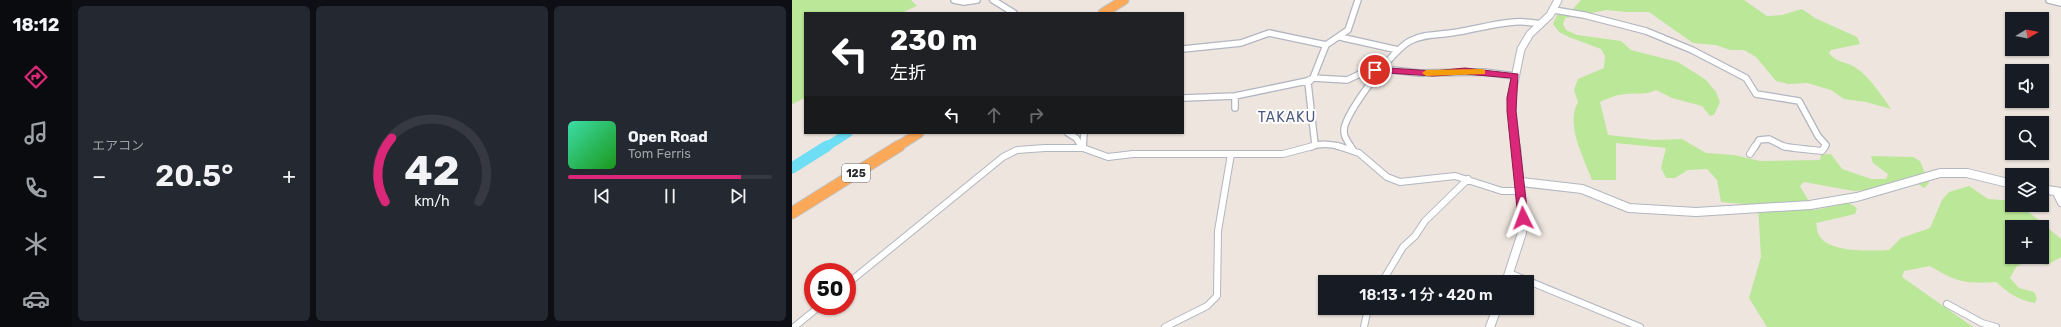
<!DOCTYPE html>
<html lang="ja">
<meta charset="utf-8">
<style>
:root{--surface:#171b24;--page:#242831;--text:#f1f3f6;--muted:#9ea1a6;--line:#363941;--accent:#db2777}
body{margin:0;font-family:Rubik,"Noto Sans JP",sans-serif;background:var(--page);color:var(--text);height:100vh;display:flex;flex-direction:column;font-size:15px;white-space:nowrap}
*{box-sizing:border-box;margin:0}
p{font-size:13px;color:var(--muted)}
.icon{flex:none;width:22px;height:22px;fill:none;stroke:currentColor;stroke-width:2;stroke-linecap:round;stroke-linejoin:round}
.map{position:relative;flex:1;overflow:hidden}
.details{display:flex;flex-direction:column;gap:6px;padding:6px;background:#0d0f14;width:720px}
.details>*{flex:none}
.guide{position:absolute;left:12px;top:12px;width:380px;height:122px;border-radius:0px;box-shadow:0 1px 3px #0004;background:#202124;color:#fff;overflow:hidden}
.needle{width:26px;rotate:80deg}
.buttons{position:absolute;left:1213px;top:12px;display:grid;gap:8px}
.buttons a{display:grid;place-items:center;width:44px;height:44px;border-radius:0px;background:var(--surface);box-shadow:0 1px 3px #0004;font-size:20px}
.speed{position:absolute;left:12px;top:263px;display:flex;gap:8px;font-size:20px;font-weight:700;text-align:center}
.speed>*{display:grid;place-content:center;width:52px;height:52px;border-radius:50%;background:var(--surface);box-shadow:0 1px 3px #0004;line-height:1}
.speed .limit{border:6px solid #d22;background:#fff;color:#111}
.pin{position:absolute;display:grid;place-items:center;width:34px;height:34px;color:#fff;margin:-17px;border:2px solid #fff;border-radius:50%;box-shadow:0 1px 4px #0007}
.me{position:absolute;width:44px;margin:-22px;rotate:357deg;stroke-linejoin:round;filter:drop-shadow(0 0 3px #0008)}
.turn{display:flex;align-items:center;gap:14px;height:84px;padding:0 20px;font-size:18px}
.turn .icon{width:52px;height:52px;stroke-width:2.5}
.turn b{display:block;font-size:28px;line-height:34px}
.lanes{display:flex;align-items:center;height:38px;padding:0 20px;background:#0003;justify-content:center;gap:20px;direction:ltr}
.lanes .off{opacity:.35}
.big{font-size:30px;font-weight:600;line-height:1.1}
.details .tile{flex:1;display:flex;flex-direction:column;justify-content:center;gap:6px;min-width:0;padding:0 14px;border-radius:6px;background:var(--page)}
.details .dial{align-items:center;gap:0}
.dial svg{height:104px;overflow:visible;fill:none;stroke:var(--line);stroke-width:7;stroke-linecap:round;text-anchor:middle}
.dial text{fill:var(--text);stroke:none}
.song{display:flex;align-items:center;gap:12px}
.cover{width:48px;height:48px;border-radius:6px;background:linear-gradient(135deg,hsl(160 70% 55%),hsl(120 70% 35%))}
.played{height:4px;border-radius:2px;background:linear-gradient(90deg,var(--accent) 85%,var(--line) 85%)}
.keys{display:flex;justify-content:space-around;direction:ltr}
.heat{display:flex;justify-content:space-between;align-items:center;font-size:22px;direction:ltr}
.details .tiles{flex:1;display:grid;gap:6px;grid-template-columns:repeat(3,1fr)}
.trip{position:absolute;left:526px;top:275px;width:216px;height:40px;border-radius:0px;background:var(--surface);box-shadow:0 1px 3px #0004;font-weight:600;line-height:40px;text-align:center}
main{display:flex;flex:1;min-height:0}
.menu{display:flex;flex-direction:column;width:72px;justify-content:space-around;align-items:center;background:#090b0e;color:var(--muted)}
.menu .icon{width:28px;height:28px}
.menu .on{color:var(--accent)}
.menu b{font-size:18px;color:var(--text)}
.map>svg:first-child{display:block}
.green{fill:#bbe798;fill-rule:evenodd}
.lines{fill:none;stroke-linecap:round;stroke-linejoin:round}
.river-far1{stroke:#6ddef4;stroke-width:9}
.river{stroke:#6ddef4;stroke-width:11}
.minor-far1-casing{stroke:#b2b6c0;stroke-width:8}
.minor-casing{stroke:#b2b6c0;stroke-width:8}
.tertiary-casing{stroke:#b2b6c0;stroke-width:10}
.secondary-far1-casing{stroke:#b2b6c0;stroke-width:9}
.secondary-casing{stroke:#b2b6c0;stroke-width:10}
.trunk-far1-casing{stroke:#c4c4c4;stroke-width:11}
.trunk-casing{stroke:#c4c4c4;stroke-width:13}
.minor-far1{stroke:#fff;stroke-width:5.5}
.minor{stroke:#fff;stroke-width:6}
.tertiary{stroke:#fff;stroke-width:8}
.secondary-far1{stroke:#fff;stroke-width:7}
.secondary{stroke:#fff;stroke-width:8}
.trunk-far1{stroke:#fba859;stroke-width:9}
.trunk{stroke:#fba859;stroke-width:11}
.route{fill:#db2777;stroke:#8e194d}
.slow{fill:#f59e0b}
.labels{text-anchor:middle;stroke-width:4;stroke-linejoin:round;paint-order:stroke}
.shield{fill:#fff;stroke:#6b6b6b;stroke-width:1}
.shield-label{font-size:11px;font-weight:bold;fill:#2c2c2c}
.quarter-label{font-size:14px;letter-spacing:1px;fill:#4a597f;stroke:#fff}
</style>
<main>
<nav class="menu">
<b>18:12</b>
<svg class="icon on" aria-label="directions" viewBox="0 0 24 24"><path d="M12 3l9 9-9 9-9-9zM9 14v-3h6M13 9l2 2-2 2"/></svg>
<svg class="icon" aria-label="music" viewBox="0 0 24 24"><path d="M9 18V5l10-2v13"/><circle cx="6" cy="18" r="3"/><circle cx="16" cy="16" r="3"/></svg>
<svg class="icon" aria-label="phone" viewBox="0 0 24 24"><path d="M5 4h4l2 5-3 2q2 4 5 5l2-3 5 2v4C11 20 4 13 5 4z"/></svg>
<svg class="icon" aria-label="climate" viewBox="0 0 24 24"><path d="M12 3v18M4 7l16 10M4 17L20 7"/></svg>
<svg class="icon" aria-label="car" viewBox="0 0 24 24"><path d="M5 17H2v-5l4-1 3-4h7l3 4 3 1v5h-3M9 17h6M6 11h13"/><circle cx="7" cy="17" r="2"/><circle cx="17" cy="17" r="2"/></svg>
</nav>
<section class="details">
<div class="tiles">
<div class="tile"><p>エアコン</p>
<div class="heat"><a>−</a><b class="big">20.5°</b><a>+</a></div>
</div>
<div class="tile dial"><svg viewBox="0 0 100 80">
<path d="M14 69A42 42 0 1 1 86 69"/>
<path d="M14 69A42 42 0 0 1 19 20" stroke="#db2777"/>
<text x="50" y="56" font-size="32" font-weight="700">42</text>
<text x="50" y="72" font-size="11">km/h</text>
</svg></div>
<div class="tile">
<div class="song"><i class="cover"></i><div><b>Open Road</b><p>Tom Ferris</p></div></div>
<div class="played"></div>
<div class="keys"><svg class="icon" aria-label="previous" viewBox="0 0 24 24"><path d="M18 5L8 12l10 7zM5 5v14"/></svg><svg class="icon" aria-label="pause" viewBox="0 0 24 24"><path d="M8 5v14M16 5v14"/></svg><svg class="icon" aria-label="next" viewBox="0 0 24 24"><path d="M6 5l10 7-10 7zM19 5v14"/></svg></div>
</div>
</div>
</section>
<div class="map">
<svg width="1269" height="327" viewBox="0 0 1269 327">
<rect width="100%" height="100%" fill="#eee5de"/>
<path class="green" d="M0 0H119L125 6 109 13H13V98L0 104Z
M789 0H952L975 16 990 15 1010 9 1023 18 1065 37 1068 44 1039 50 1037 53C1046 64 1054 61 1064 68 1077 76 1090 96 1099 109L1074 102 1052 99 1039 90 1015 83 997 84 984 81 964 57 952 50H938L924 45 901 43 857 12H833L815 10 773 18 771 24 774 30 785 35 829 41 839 50 886 62 914 80 924 92 928 102 922 115 918 116 910 106 880 98 864 90C851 96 845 92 833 94 824 95 816 98 808 102L816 135 862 140 890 139 914 153 942 155 968 161 1028 160 1029 155 1039 154 1050 169 1079 179H1094L1096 174 1081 163 1079 156 1121 157 1128 161 1137 183 1132 188 1117 178 1078 190 1062 191 1012 182 1008 186 1022 210 1057 203 1065 208 1063 214 1024 223C1025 226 1025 232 1027 235 1035 253 1081 251 1097 250L1109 238 1138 228 1150 200 1157 192 1177 186 1196 199 1212 200 1220 205 1233 209 1269 239V257L1255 265 1238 259 1224 267 1218 278 1227 288 1242 292 1245 298 1243 303C1226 300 1216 293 1204 282 1172 284 1165 282 1138 266L1112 271 1110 277 1181 327H975L957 298 969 257 966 205 929 202 925 180 915 169 896 170 883 178H874L869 168 874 148 824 143V180H800C792 158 773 124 786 102L782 90 786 79 812 68 813 56 809 49 777 37 767 32 761 24 765 15 781 9ZM1220 227H1250V257H1220Z"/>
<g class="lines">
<path class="river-far1" d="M34 147 56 133"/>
<path class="river" d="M0 168 35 146"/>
<g class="minor-far1-casing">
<path id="minor-far1" d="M162 0 172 2 185 0
M201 0 222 13
M1257 0 1269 3
M762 10 792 15 854 31 900 50 954 78 964 94 1007 101 1026 136 1034 145 1033 147
M548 37 606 50
M391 49 449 43 477 33 534 45
M443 96V108
M391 98 443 96 515 81 521 78 555 80 572 72 592 69 627 73 692 72 723 76
M276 133 284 138 290 147
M523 145 516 83 521 78 534 45 556 30 566 0
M291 147 292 133
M519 147C527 143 541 144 549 147
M559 147C554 139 550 134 553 125 560 105 600 51 618 41 631 34 645 35 659 33 691 29 716 17 749 24
M963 147 967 140 977 139 993 147"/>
</g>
<g class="minor-casing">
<path id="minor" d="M289 146 291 148
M546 146 567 153 595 177 608 182 663 176 710 191H729
M558 146 561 150
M991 146C996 148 1022 150 1030 151L1033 146
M291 148V146
M958 154 963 146
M1263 191 1269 203
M717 273 848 327
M590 282 611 247 623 236 633 221 676 179
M55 284 211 157 225 150 253 148H291L316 157 341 154H491L521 146
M1155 304 1190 323 1204 327
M2 327 28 306
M373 327 415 306 425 296 426 231 439 154
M572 327 576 308"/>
</g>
<g class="tertiary-casing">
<path id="tertiary" d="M729 182 790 189 837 208 904 212 1018 205 1065 197 1148 173H1175L1220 184
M1250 189 1269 192"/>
</g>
<g class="secondary-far1-casing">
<path id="secondary-far1" d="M724 147 719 98 729 49 738 34 758 15 766 0"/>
</g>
<g class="secondary-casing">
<path id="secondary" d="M714 282 730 233 731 218 724 146
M698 327 705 308"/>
</g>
<g class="trunk-far1-casing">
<path id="trunk-far1" d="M311 13 332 0
M105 147 127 133"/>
</g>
<g class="trunk-casing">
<path id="trunk" d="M0 213 107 146"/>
</g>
<use href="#minor-far1" class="minor-far1"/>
<use href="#minor" class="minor"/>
<use href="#tertiary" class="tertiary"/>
<use href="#secondary-far1" class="secondary-far1"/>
<use href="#secondary" class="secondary"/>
<use href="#trunk-far1" class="trunk-far1"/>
<use href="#trunk" class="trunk"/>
</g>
<path class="route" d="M583 67 641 71 673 68 726 74 724 111 736 218 735 221 731 222 726 218 715 111V98L719 78 673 74 641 76 580 72 579 70Z"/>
<path class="slow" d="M690 69 693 70V74L634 76 630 73 634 70Z"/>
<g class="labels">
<rect class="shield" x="50" y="164" width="28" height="18" rx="3"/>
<g class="shield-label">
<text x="64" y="177">125</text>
</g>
<g class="quarter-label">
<text x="495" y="122">TAKAKU</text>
</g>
</g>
</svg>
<div class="buttons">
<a><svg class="needle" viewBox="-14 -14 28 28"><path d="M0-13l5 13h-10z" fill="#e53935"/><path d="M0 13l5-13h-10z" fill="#9ea1a6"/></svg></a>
<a><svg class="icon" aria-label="sound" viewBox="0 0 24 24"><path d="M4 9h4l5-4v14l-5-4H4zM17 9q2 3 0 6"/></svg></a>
<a><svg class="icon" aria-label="search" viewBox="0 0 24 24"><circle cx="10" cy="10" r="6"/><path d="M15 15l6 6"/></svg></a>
<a><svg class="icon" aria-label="layers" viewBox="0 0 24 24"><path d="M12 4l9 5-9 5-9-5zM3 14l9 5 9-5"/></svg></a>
<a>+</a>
</div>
<div class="speed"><div class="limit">50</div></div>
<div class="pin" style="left:583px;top:70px;background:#d93025"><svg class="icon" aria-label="arrive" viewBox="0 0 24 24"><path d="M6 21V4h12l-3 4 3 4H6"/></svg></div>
<svg class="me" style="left:731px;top:218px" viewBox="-20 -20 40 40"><path d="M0-17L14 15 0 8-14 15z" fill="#db2777" stroke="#fff" stroke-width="4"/></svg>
<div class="trip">18:13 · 1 分 · 420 m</div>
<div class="guide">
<div class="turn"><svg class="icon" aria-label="left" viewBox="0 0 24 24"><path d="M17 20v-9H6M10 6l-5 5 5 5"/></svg><div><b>230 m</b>左折</div></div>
<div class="lanes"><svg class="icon" aria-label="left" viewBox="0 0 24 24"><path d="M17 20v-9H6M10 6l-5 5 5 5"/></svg><svg class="icon off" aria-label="ahead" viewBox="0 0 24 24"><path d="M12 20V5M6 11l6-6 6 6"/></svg><svg class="icon off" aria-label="right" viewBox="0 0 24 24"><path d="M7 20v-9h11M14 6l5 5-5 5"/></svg></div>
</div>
</div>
</main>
